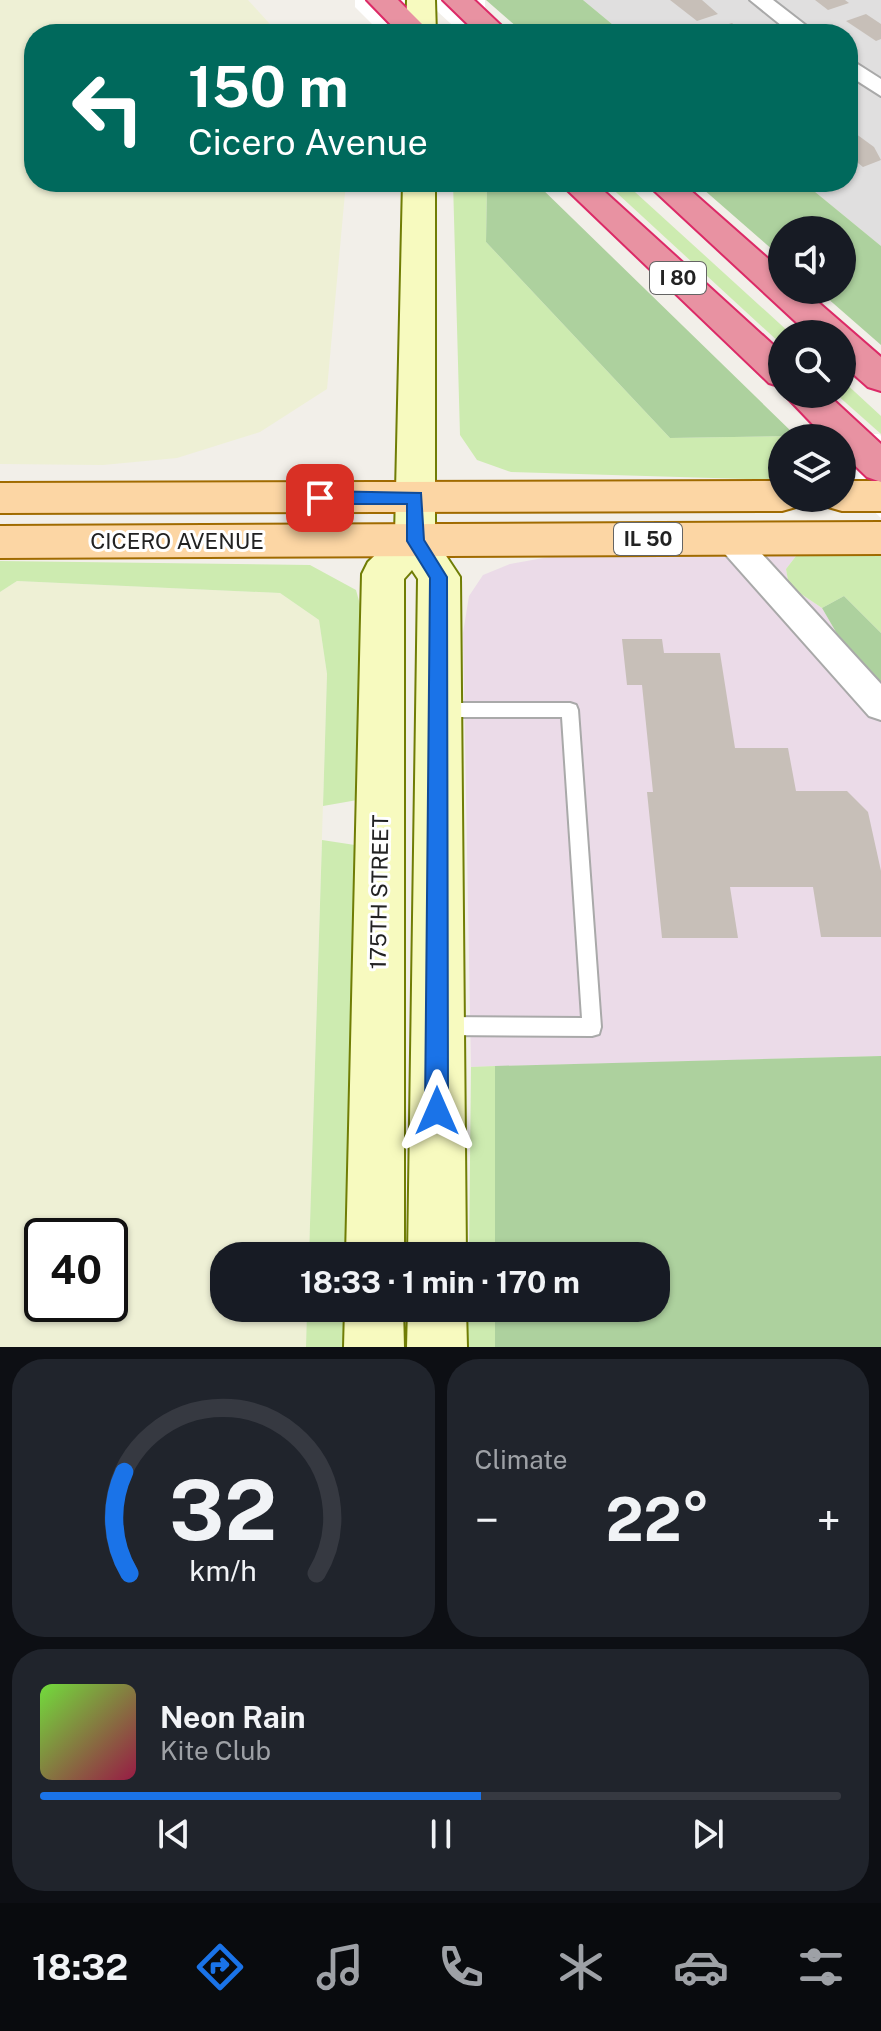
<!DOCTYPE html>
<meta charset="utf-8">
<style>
:root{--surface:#171b24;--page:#20242c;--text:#f1f3f6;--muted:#9ea1a6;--line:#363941;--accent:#1a73e8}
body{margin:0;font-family:"Public Sans",sans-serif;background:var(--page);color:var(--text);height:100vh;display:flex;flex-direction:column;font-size:30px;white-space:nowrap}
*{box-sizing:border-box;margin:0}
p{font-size:26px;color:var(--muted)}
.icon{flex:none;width:44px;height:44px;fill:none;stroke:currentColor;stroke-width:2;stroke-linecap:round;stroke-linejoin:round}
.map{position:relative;height:1347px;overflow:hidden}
.details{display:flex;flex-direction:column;gap:12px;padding:12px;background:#0d0f14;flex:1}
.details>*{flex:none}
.banner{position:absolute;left:24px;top:24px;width:834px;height:168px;border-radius:32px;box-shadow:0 2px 6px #0004;background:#00695c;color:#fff;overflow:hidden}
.tools{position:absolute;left:768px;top:216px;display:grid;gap:16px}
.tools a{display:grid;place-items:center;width:88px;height:88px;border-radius:50%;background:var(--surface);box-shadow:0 2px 6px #0004;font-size:40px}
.speed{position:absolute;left:24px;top:1218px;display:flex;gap:16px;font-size:40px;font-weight:700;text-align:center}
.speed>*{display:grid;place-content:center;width:104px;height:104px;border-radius:50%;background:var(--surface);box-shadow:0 2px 6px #0004;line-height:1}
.speed .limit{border:4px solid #111;border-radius:12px;background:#fff;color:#111}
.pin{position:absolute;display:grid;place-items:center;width:68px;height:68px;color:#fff;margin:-34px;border-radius:16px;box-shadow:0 4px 12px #0006}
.me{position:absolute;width:88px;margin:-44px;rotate:0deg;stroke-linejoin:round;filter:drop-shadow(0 0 6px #0008)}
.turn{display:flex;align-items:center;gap:28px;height:168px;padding:0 32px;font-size:36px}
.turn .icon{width:104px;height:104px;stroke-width:2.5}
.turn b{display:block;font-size:56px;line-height:68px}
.big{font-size:60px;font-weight:700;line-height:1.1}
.details .tile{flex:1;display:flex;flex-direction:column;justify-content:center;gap:12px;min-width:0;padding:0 28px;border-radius:32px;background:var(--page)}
.details .dial{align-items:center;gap:0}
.dial svg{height:208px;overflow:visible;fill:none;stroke:var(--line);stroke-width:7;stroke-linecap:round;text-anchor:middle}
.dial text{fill:var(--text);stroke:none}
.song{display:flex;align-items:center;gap:24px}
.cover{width:96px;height:96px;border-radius:12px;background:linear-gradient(135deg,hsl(100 70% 55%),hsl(340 70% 35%))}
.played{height:8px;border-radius:4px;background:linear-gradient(90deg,var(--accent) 55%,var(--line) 55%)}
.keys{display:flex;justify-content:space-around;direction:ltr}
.heat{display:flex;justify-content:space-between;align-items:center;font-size:44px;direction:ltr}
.details .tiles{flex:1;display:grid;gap:12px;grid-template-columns:1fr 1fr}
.tile:last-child{grid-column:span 2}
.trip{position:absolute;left:210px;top:1242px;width:460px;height:80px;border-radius:32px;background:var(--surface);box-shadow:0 2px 6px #0004;font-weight:700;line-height:80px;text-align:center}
.menu{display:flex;height:128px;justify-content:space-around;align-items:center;background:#090b0e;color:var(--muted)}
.menu .icon{width:56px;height:56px}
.menu .selected{color:var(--accent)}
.menu b{font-size:36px;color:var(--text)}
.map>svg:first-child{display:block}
.residential{fill:#e0dfdf}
.industrial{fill:#ebdbe8}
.farmland{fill:#eef0d5;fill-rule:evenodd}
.grass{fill:#cdebb0}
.forest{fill:#add19e}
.pier{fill:#fff}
.building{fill:#c7bfb8}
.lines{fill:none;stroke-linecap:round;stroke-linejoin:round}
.lane-casing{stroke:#a9a9a9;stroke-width:4}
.street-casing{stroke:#a9a9a9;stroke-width:4}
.secondary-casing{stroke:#707d05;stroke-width:4}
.primary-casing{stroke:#a06b00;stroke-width:4}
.highway-casing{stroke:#dc2a67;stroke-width:4}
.lane{fill:#fff;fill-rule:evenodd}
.street{fill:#fff;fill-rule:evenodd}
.secondary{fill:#f7fabf;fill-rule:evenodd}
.primary{fill:#fcd6a4;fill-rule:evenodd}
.highway{fill:#e892a2;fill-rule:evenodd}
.route{fill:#1a73e8;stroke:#114b97;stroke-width:2}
.labels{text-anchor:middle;stroke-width:6;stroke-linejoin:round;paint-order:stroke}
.shield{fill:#fff;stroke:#646464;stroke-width:2}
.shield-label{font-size:20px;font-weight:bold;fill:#222}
.street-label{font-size:22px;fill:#222;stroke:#fff}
</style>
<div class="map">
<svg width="881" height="1347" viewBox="0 0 881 1347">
<rect width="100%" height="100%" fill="#f2efe9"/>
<path class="residential" d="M583 0H881V246L803 182H848V34H624Z"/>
<path class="industrial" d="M571 553 796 556 786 569 789 586 822 608 840 639 881 682V1056L471 1067 463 633 469 596 483 575 510 564Z"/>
<path class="farmland" d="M0 0H248L279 34H34V182H346L327 389 260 432 177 458 103 465 0 464Z
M17 581 280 593 319 620 327 674 309 1256H224V1308H307L306 1347H0V592ZM42 1236H110V1304H42Z"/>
<path class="grass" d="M453 182H487L486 242 670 438 796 436 782 438V480L511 472 477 460 460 435Z
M605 182H624L791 334H782V345Z
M842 380 881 416V434L836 394H842Z
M796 556H881V633L844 596 822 608 789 586 786 569Z
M0 561 310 565 356 590 372 648 363 799 323 806 327 674 319 620 280 593 17 581 0 592Z
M322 840 368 847 362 1256H309Z
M495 1066V1256H469L471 1067Z
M307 1308H361L360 1347H306Z
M468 1308H495V1347H468Z"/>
<path class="forest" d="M486 0H583L624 34H525Z
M487 182H535L796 436 670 438 486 242Z
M695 182H803L881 246V345L818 290H842V230H782V258Z
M844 596 881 633V682L840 639 822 608Z
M881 1056V1347H495V1308H656V1256H495V1066Z"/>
<path class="pier" d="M355 0H408L444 34H382L355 7Z
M425 0H485L486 34H462Z
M879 434 881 436V518L842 481V438L796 436Z"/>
<path class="building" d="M670 0H702L718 14 697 21Z
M815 0H845L849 3 828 10Z
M866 14 881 24V39L876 41 846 21Z
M732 23 746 34H714L709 30Z
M848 128 874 147 881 160 863 167 848 155Z
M622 639H662L664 653H720L735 748H788L796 791H847L868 812 881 871V937H821L813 887H730L738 938H662L647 792H653L642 685H627Z"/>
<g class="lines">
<g class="lane-casing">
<path id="lane" d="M441 703H570L576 705 578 710 601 1027 599 1034 592 1036 442 1035 435 1033 433 1026 435 1019 442 1017 582 1018 562 717H441L435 715 433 710 435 705Z"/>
</g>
<g class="street-casing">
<path id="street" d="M750 0H773L817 34H792Z
M848 58 881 79V96L848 75Z
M729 527 740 530 881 684V720L869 716 718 546 714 538 718 530Z"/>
</g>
<g class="secondary-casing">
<path id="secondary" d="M407 0H435L436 34H406Z
M403 182H435V539L460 577 466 1256H408L418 579 412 570 404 579V1256H346L362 574 368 562 395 536Z
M345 1308H403L404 1347H344Z
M408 1308H466L467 1347H407Z"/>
</g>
<g class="primary-casing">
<path id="primary" d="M782 481V498H801L796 507 782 511 0 513V483Z
M842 481H881V511H842L828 507 823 498H842Z
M881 522V554L0 558V526Z"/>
</g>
<g class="highway-casing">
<path id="highway" d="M367 0H398L432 34H400Z
M443 0H474L510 34H478Z
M559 182H594L782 353V387L769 383Z
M645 182H681L782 271V290H804L881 357V391L868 387 842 364V334H809Z
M784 394H827L881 444V482L867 477 842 453V438H826Z"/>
</g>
<use href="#lane" class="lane"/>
<use href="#street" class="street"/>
<use href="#secondary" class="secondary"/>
<use href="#primary" class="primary"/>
<use href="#highway" class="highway"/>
</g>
<path class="route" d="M320 491 421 493 424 540 447 577 448 1111 444 1119 437 1123 429 1119 425 1111 430 578 407 541V504H320L311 498Z"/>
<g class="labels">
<g class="shield">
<rect x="650" y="262" width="56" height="32" rx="6"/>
<rect x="614" y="523" width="68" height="32" rx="6"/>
</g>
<g class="shield-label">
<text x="678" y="285">I 80</text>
<text x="648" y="546">IL 50</text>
</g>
<g class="street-label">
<text x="177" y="549">CICERO AVENUE</text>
<text transform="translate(379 892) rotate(-89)" y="8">175TH STREET</text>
</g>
</g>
</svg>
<div class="tools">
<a><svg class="icon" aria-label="sound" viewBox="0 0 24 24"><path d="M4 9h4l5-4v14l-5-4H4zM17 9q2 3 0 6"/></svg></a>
<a><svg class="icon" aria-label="search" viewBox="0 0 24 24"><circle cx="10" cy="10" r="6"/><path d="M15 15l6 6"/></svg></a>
<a><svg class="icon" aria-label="layers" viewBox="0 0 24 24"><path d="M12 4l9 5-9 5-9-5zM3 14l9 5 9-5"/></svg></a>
</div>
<div class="speed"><div class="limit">40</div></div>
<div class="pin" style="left:320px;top:498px;background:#d93025"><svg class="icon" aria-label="arrive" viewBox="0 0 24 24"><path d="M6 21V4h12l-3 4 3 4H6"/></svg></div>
<svg class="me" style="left:437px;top:1111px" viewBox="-20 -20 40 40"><path d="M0-17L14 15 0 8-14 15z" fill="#1a73e8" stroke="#fff" stroke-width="4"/></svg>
<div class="trip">18:33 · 1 min · 170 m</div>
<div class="banner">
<div class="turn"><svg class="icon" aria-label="left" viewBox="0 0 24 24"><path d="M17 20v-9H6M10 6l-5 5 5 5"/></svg><div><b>150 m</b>Cicero Avenue</div></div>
</div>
</div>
<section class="details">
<div class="tiles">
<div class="tile dial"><svg viewBox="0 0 100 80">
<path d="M14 69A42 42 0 1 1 86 69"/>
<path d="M14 69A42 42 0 0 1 12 30" stroke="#1a73e8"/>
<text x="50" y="56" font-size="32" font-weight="700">32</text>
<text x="50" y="72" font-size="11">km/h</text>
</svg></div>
<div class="tile"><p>Climate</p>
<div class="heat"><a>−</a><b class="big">22°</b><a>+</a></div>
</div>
<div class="tile">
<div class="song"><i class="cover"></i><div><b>Neon Rain</b><p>Kite Club</p></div></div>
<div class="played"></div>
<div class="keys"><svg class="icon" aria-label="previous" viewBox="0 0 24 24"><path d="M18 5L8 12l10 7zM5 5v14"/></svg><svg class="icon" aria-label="pause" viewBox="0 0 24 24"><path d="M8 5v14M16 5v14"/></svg><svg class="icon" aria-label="next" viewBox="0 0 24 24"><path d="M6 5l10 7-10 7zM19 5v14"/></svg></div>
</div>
</div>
</section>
<nav class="menu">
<b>18:32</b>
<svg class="icon selected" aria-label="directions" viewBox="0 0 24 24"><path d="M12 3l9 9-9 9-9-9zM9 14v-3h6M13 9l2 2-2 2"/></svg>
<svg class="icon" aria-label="music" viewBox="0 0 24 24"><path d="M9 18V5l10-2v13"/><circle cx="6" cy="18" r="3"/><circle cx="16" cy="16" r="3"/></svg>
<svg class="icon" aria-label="phone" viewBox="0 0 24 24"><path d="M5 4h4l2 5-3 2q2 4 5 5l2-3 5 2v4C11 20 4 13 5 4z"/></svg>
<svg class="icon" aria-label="climate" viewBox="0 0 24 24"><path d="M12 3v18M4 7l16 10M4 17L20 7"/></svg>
<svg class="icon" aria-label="car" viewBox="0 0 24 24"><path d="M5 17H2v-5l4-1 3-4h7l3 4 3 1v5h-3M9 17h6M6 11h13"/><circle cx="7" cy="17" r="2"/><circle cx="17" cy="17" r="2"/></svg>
<svg class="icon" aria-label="filters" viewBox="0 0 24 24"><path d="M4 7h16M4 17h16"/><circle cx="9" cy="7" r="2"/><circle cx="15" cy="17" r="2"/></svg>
</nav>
